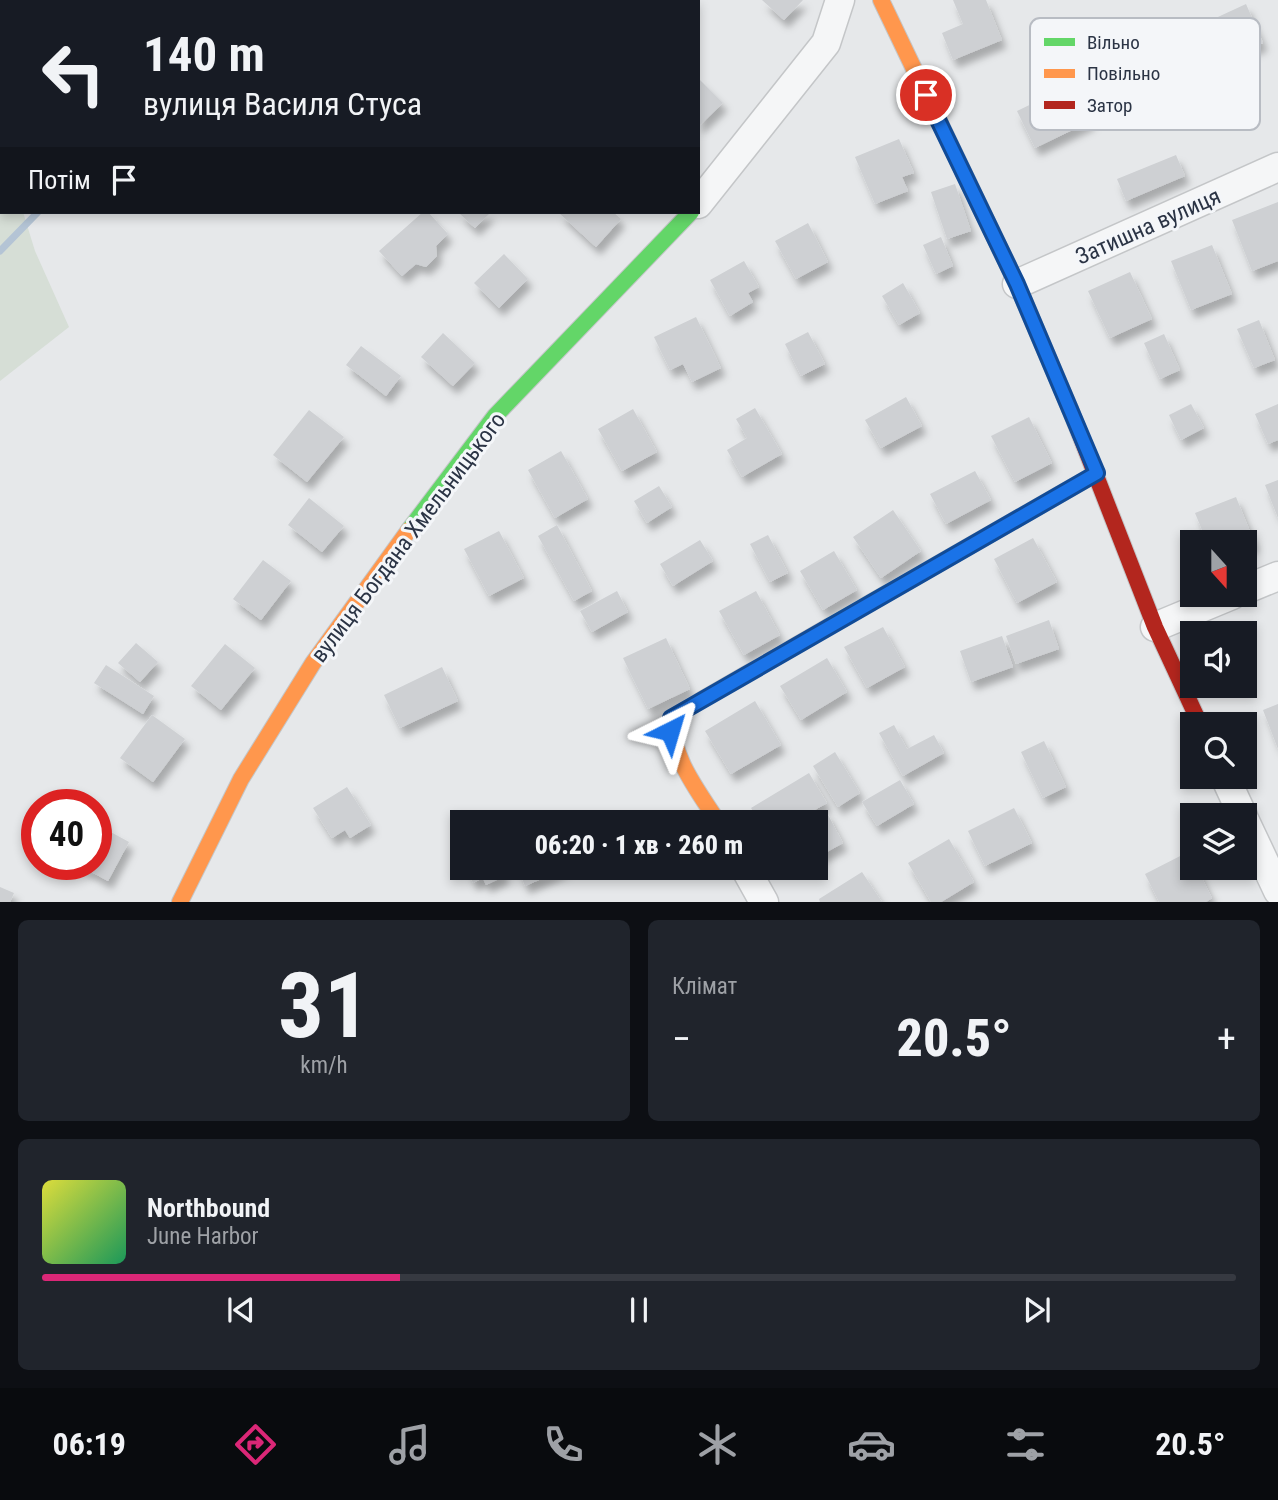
<!DOCTYPE html>
<html lang="uk">
<meta charset="utf-8">
<style>
:root{--surface:#171b24;--page:#20242c;--text:#f1f3f6;--muted:#9ea1a6;--line:#363941;--accent:#db2777}
body{margin:0;font-family:"Roboto Condensed",sans-serif;background:var(--page);color:var(--text);height:100vh;display:flex;flex-direction:column;font-size:26px;white-space:nowrap}
*{box-sizing:border-box;margin:0}
p{font-size:23px;color:var(--muted)}
.icon{flex:none;width:38px;height:38px;fill:none;stroke:currentColor;stroke-width:2;stroke-linecap:round;stroke-linejoin:round}
.map{position:relative;height:902px;overflow:hidden}
.sheet{display:flex;flex-direction:column;gap:18px;padding:18px;background:#0d0f14;flex:1}
.sheet>*{flex:none}
.banner{position:absolute;left:0px;top:0px;width:700px;height:214px;box-shadow:0 4px 10px #0003;background:#171b24;color:var(--text);overflow:hidden}
.needle{width:46px;rotate:159deg}
.controls{position:absolute;left:1180px;top:530px;display:grid;gap:14px}
.controls a{display:grid;place-items:center;width:77px;height:77px;border-radius:0px;background:var(--surface);box-shadow:0 4px 10px #0003;font-size:35px}
.speed{position:absolute;left:21px;top:789px;display:flex;gap:14px;font-size:35px;font-weight:700;text-align:center}
.speed>*{display:grid;place-content:center;width:91px;height:91px;border-radius:50%;background:var(--surface);box-shadow:0 4px 10px #0003;line-height:1}
.speed .limit{border:10px solid #d22;background:#fff;color:#111}
.pin{position:absolute;display:grid;place-items:center;width:60px;height:60px;color:#fff;margin:-30px;border:4px solid #fff;border-radius:50%;box-shadow:0 2px 7px #0007}
.me{position:absolute;width:77px;margin:-38px;rotate:40deg;stroke-linejoin:round;filter:drop-shadow(0 0 5px #0008)}
.turn{display:flex;align-items:center;gap:24px;height:147px;padding:0 28px;font-size:32px}
.turn .icon{width:91px;height:91px;stroke-width:2.5}
.turn b{display:block;font-size:49px;line-height:60px}
.then{display:flex;align-items:center;height:66px;padding:0 28px;background:#0003;gap:14px;font-size:26px}
.big{font-size:52px;font-weight:800;line-height:1.1}
.sheet .widget{flex:1;display:flex;flex-direction:column;justify-content:center;gap:10px;min-width:0;padding:0 24px;border-radius:10px;background:var(--page)}
.sheet .dial{align-items:center;gap:0}
.dial b{font-size:91px;line-height:1}
.song{display:flex;align-items:center;gap:21px}
.cover{width:84px;height:84px;border-radius:10px;background:linear-gradient(135deg,hsl(60 70% 55%),hsl(150 70% 35%))}
.played{height:7px;border-radius:4px;background:linear-gradient(90deg,var(--accent) 30%,var(--line) 30%)}
.keys{display:flex;justify-content:space-around;direction:ltr}
.heat{display:flex;justify-content:space-between;align-items:center;font-size:38px;direction:ltr}
.sheet .tiles{flex:1;display:grid;gap:18px;grid-template-columns:1fr 1fr}
.widget:last-child{grid-column:span 2}
.trip{position:absolute;left:450px;top:810px;width:378px;height:70px;border-radius:0px;background:var(--surface);box-shadow:0 4px 10px #0003;font-weight:800;line-height:70px;text-align:center}
.menu{display:flex;height:112px;justify-content:space-around;align-items:center;background:#090b0e;color:var(--muted)}
.menu .icon{width:49px;height:49px}
.menu .on{color:var(--accent)}
.menu b{font-size:32px;color:var(--text)}
.map>svg:first-child{display:block}
.green{fill:#d6ded6}
.water{fill:#b4c4d5}
.lines{fill:none;stroke-linecap:round;stroke-linejoin:round}
.stream{stroke:#b4c4d5;stroke-width:7}
.building{fill:#ced0d3;filter:url(#shadow)}
.street-casing{stroke:#c4c6c8;stroke-width:31}
.fast-casing{stroke:#c4c6c8;stroke-width:18}
.slow-casing{stroke:#c4c6c8;stroke-width:18}
.jam-casing{stroke:#c4c6c8;stroke-width:18}
.path{stroke:#c5c6ca;stroke-width:4.5;stroke-dasharray:5 5;stroke-linecap:butt}
.street{stroke:#f5f6f7;stroke-width:28}
.fast{stroke:#63d668;stroke-width:16}
.slow{stroke:#ff974d;stroke-width:16}
.jam{stroke:#b3261e;stroke-width:16}
.route-casing{stroke:#114b97;stroke-width:18}
.route{stroke:#1a73e8;stroke-width:12}
.labels{text-anchor:middle;stroke-width:6;stroke-linejoin:round;paint-order:stroke}
.street-label{font-size:23px;fill:#2b3445;stroke:#f4f6f9}
.key{fill:#f4f6f9;stroke:#b8bcc3;stroke-width:2}
.key-label{font-size:19px;fill:#2b3445}
</style>
<div class="map">
<svg width="1278" height="902" viewBox="0 0 1278 902">
<defs>
<filter id="shadow"><feDropShadow dx="4.5" dy="8" stdDeviation="3.5" flood-color="#0004"/></filter>
</defs>
<rect width="100%" height="100%" fill="#e6e8ea"/>
<path class="green" d="M0 0 87 2H2V212H23L35 251 69 327 0 381Z"/>
<path class="water" d="M150 0H504L503 2Z"/>
<g class="lines">
<path class="stream" d="M0 251 38 212"/>
</g>
<path class="building" d="M762 0H803L784 20Z
M953 0H986L1002 40 953 60 942 33 963 24Z
M1246 4 1263 43 1225 61 1207 22Z
M698 78 723 103 698 127Z
M1073 84 1091 121 1035 148 1017 111Z
M899 139 914 173 902 177 908 191 875 204 855 157Z
M1176 155 1185 176 1126 201 1117 179Z
M955 184 971 231 947 239 931 192Z
M1278 202V261L1252 271 1232 220Z
M423 212H428L448 234 436 246 437 256 426 267 416 264 402 276 379 251Z
M458 212H491L475 228Z
M558 212H613L621 219 596 247Z
M808 223 828 262 796 279 775 241Z
M941 237 953 266 936 274 923 245Z
M1212 245 1232 294 1191 310 1171 261Z
M504 254 528 279 499 308 474 283Z
M744 261 759 287 748 293 753 302 730 316 710 280Z
M1130 272 1152 319 1110 338 1088 291Z
M903 283 920 313 899 325 882 296Z
M696 317 721 368 692 382 683 364 670 370 654 337Z
M1259 320 1275 360 1254 368 1237 329Z
M808 332 825 364 801 376 785 344Z
M443 333 475 363 453 386 421 357Z
M1164 334 1180 370 1160 379 1144 343Z
M361 346 401 376 386 396 346 365Z
M906 397 922 426 881 448 865 420Z
M1191 404 1204 428 1181 440 1169 415Z
M1278 404V440L1268 444 1255 414Z
M755 408 782 454 742 477 727 450 747 438 736 419Z
M633 409 657 452 622 471 598 429Z
M309 410 344 437 307 482 273 455Z
M1029 417 1052 463 1015 482 991 436Z
M561 451 588 499 555 518 528 470Z
M975 471 991 500 946 524 930 494Z
M1278 480V518L1265 485Z
M659 486 672 507 647 523 634 501Z
M1236 497 1255 544 1244 548V542H1207L1195 513Z
M309 498 344 526 322 552 288 525Z
M893 510 921 551 881 578 853 537Z
M557 525 592 591 574 601 538 536Z
M499 531 524 578 489 596 464 549Z
M768 535 788 573 770 582 750 544Z
M1033 538 1057 582 1017 603 994 559Z
M700 540 713 561 673 586 660 564Z
M834 551 857 590 823 610 800 571Z
M263 560 291 581 261 620 233 599Z
M617 591 628 612 592 632 580 611Z
M756 591 780 635 744 655 719 611Z
M1049 620 1059 649 1016 664 1006 636Z
M883 627 905 667 867 688 844 647Z
M1002 636 1013 667 971 682 960 651Z
M666 638 690 689 648 709 623 658Z
M136 643 158 662 140 682 118 663Z
M225 644 255 668 221 710 191 686Z
M827 658 847 692 801 720 780 686Z
M106 665 154 696 143 714 94 683Z
M442 667 458 701 400 728 384 695Z
M755 701 781 745 731 774 705 731Z
M1278 704V749L1263 710Z
M152 715 185 739 153 782 120 758Z
M894 725 907 749 934 735 944 753 903 776 879 733Z
M1044 741 1066 787 1043 798 1021 752Z
M835 752 860 793 838 807 813 766Z
M809 773 827 803 794 822H760L751 808Z
M900 780 914 804 877 826 862 802Z
M347 787 371 825 350 838 345 830 332 838 313 808Z
M1014 808 1032 843 985 866 968 831Z
M673 810 680 822H647Z
M827 813 843 843 816 858V822H811Z
M96 824 129 842 108 881 77 864H96Z
M949 839 974 882 941 902H931L908 863Z
M1188 852 1192 868H1197L1212 898 1206 902H1159L1145 874Z
M467 868H502L505 876 486 885 483 878 473 883Z
M518 868H567L525 886Z
M862 872 882 902H820L819 899Z
M0 887 14 893 10 902H0Z"/>
<g class="lines">
<g class="street-casing">
<path id="street" d="M698 204 826 43 840 0
M1017 284 1278 167
M1244 590 1278 576
M1155 627 1232 595
M1225 777 1243 816
M1244 819 1278 891
M745 868 764 902"/>
</g>
<g class="fast-casing">
<path id="fast" d="M409 530 495 416 691 212
M828 627 1097 473"/>
</g>
<g class="slow-casing">
<path id="slow" d="M881 0 1017 284 1070 409
M718 822C697 789 671 758 672 717L828 627
M180 902 241 779 313 663 409 530"/>
</g>
<g class="jam-casing">
<path id="jam" d="M1070 409 1155 627 1200 724"/>
</g>
<path class="path" d="M42 2 44 0
M0 43 2 42"/>
<use href="#street" class="street"/>
<use href="#fast" class="fast"/>
<use href="#slow" class="slow"/>
<use href="#jam" class="jam"/>
</g>
<g class="lines">
<g class="route-casing">
<path id="route" d="M670 731 671 718 1097 473 1017 284 926 95"/>
</g>
<use href="#route" class="route"/>
</g>
<g class="labels">
<g class="street-label">
<text transform="translate(1148 226) rotate(-24)" y="8">Затишна вулиця</text>
<text transform="translate(408 537) rotate(-53)" y="8">вулиця Богдана Хмельницького</text>
</g>
</g>
<rect x="1030" y="18" width="230" height="112" rx="10" class="key"/>
<rect x="1044" y="38" width="31" height="8" fill="#63d668"/>
<rect x="1044" y="69" width="31" height="9" fill="#ff974d"/>
<rect x="1044" y="101" width="31" height="8" fill="#b3261e"/>
<g class="key-label">
<text x="1087" y="49">Вільно</text>
<text x="1087" y="80">Повільно</text>
<text x="1087" y="112">Затор</text>
</g>
</svg>
<div class="controls">
<a><svg class="needle" viewBox="-14 -14 28 28"><path d="M0-13l5 13h-10z" fill="#e53935"/><path d="M0 13l5-13h-10z" fill="#9ea1a6"/></svg></a>
<a><svg class="icon" aria-label="sound" viewBox="0 0 24 24"><path d="M4 9h4l5-4v14l-5-4H4zM17 9q2 3 0 6"/></svg></a>
<a><svg class="icon" aria-label="search" viewBox="0 0 24 24"><circle cx="10" cy="10" r="6"/><path d="M15 15l6 6"/></svg></a>
<a><svg class="icon" aria-label="layers" viewBox="0 0 24 24"><path d="M12 4l9 5-9 5-9-5zM3 14l9 5 9-5"/></svg></a>
</div>
<div class="speed"><div class="limit">40</div></div>
<div class="pin" style="left:926px;top:95px;background:#d93025"><svg class="icon" aria-label="arrive" viewBox="0 0 24 24"><path d="M6 21V4h12l-3 4 3 4H6"/></svg></div>
<svg class="me" style="left:670px;top:731px" viewBox="-20 -20 40 40"><path d="M0-17L14 15 0 8-14 15z" fill="#1a73e8" stroke="#fff" stroke-width="4"/></svg>
<div class="trip">06:20 · 1 хв · 260 m</div>
<div class="banner">
<div class="turn"><svg class="icon" aria-label="left" viewBox="0 0 24 24"><path d="M17 20v-9H6M10 6l-5 5 5 5"/></svg><div><b>140 m</b>вулиця Василя Стуса</div></div>
<div class="then">Потім<svg class="icon" aria-label="arrive" viewBox="0 0 24 24"><path d="M6 21V4h12l-3 4 3 4H6"/></svg></div>
</div>
</div>
<section class="sheet">
<div class="tiles">
<div class="widget dial"><b>31</b><p>km/h</p></div>
<div class="widget"><p>Клімат</p>
<div class="heat"><a>−</a><b class="big">20.5°</b><a>+</a></div>
</div>
<div class="widget">
<div class="song"><i class="cover"></i><div><b>Northbound</b><p>June Harbor</p></div></div>
<div class="played"></div>
<div class="keys"><svg class="icon" aria-label="previous" viewBox="0 0 24 24"><path d="M18 5L8 12l10 7zM5 5v14"/></svg><svg class="icon" aria-label="pause" viewBox="0 0 24 24"><path d="M8 5v14M16 5v14"/></svg><svg class="icon" aria-label="next" viewBox="0 0 24 24"><path d="M6 5l10 7-10 7zM19 5v14"/></svg></div>
</div>
</div>
</section>
<nav class="menu">
<b>06:19</b>
<svg class="icon on" aria-label="directions" viewBox="0 0 24 24"><path d="M12 3l9 9-9 9-9-9zM9 14v-3h6M13 9l2 2-2 2"/></svg>
<svg class="icon" aria-label="music" viewBox="0 0 24 24"><path d="M9 18V5l10-2v13"/><circle cx="6" cy="18" r="3"/><circle cx="16" cy="16" r="3"/></svg>
<svg class="icon" aria-label="phone" viewBox="0 0 24 24"><path d="M5 4h4l2 5-3 2q2 4 5 5l2-3 5 2v4C11 20 4 13 5 4z"/></svg>
<svg class="icon" aria-label="climate" viewBox="0 0 24 24"><path d="M12 3v18M4 7l16 10M4 17L20 7"/></svg>
<svg class="icon" aria-label="car" viewBox="0 0 24 24"><path d="M5 17H2v-5l4-1 3-4h7l3 4 3 1v5h-3M9 17h6M6 11h13"/><circle cx="7" cy="17" r="2"/><circle cx="17" cy="17" r="2"/></svg>
<svg class="icon" aria-label="filters" viewBox="0 0 24 24"><path d="M4 7h16M4 17h16"/><circle cx="9" cy="7" r="2"/><circle cx="15" cy="17" r="2"/></svg>
<b>20.5°</b>
</nav>
